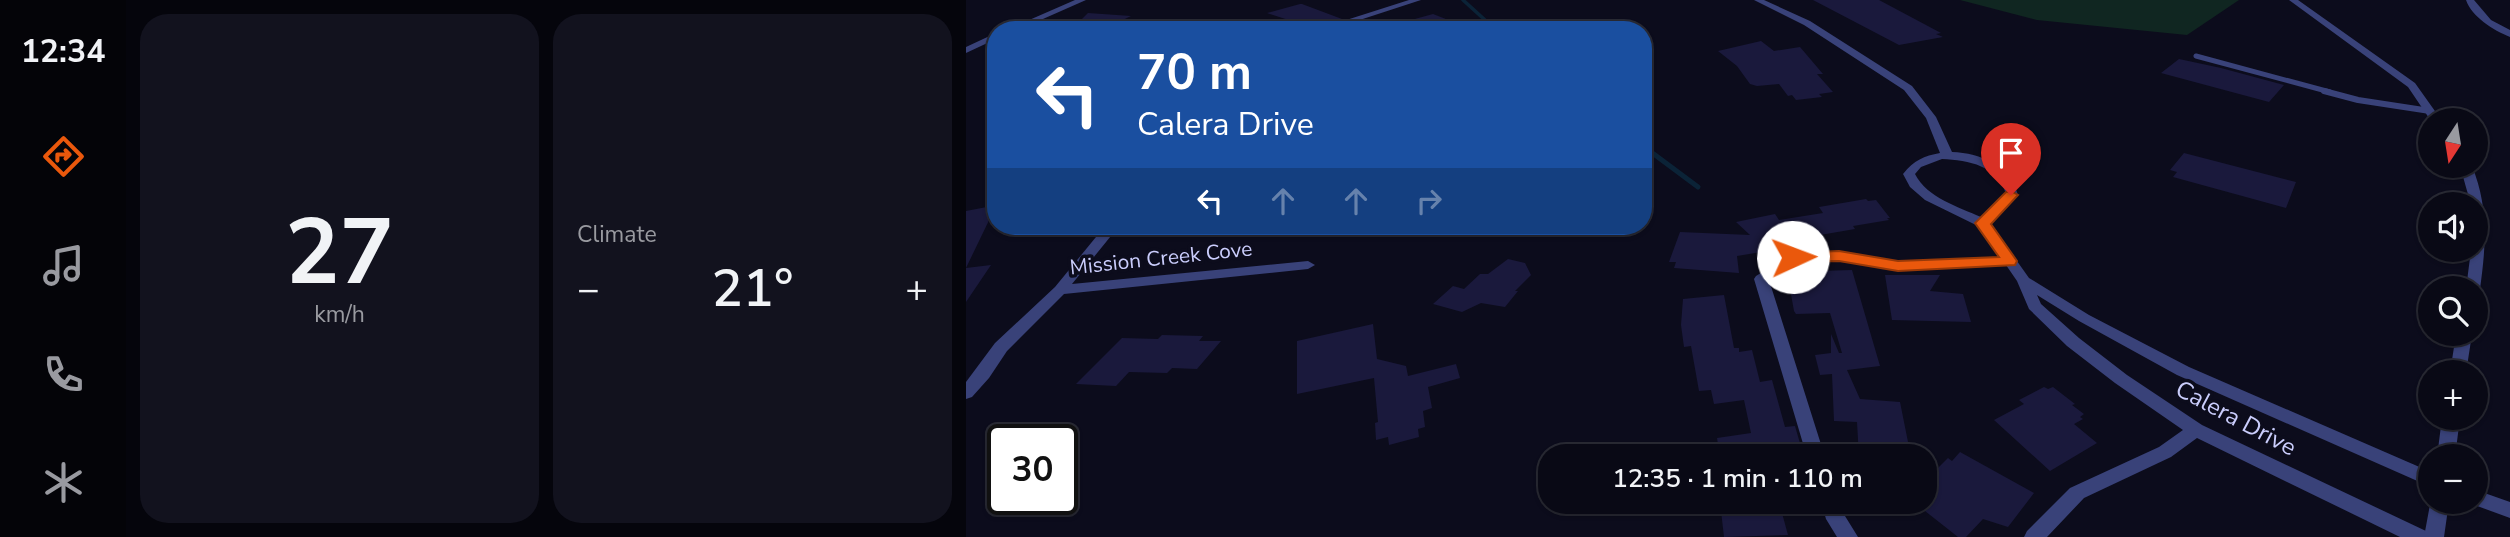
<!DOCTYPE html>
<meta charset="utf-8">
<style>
:root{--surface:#090915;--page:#12121e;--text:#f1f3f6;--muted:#999aa0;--line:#292a34;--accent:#ea580c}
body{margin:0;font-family:"Nunito Sans",sans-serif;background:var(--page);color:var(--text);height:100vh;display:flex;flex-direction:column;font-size:26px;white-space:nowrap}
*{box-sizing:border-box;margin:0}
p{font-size:23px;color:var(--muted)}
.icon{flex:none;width:38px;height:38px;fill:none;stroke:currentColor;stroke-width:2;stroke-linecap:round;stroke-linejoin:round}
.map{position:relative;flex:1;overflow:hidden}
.details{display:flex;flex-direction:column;gap:14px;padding:14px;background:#05050c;width:840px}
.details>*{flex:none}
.hud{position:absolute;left:21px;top:21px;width:665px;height:214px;border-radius:28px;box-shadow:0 2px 5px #0004,0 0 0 2px var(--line);background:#1a4fa0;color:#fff;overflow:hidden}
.needle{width:46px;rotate:192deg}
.fabs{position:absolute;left:1452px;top:108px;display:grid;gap:14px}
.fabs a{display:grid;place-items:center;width:70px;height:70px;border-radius:50%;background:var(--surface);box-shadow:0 2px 5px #0004,0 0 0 2px var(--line);font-size:35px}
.speed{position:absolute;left:21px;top:424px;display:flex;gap:14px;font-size:35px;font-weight:700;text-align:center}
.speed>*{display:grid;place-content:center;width:91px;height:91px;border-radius:50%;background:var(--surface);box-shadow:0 2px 5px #0004,0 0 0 2px var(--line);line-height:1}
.speed .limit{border:4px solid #111;border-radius:10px;background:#fff;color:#111}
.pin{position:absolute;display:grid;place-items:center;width:60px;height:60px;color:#fff;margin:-72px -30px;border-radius:50% 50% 50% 0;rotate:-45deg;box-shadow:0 0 7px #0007}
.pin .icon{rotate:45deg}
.me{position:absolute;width:77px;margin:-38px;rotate:88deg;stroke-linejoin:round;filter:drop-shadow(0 0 5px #0008)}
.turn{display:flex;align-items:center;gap:24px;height:147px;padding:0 35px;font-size:32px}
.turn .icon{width:91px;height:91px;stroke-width:2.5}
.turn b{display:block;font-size:49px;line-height:60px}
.lanes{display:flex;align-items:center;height:66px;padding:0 35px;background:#0003;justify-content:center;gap:35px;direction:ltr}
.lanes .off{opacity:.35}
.big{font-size:52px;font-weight:600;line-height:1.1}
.details .tile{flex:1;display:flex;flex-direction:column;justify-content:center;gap:10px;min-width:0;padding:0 24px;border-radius:28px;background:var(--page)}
.details .dial{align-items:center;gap:0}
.dial b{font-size:91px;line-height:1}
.heat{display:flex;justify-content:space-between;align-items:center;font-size:38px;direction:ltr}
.details .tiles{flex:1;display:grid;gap:14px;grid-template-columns:repeat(2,1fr)}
.trip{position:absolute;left:572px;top:444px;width:399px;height:70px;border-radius:28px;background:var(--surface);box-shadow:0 2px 5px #0004,0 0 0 2px var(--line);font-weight:600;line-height:70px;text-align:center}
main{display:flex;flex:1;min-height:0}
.tab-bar{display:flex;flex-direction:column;width:126px;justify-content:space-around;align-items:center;background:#040408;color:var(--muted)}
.tab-bar .icon{width:49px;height:49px}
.tab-bar .selected{color:var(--accent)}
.tab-bar b{font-size:32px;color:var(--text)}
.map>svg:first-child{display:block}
.green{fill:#102621}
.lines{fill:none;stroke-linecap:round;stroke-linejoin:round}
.stream-far1{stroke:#0b2337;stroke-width:3.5}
.stream{stroke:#0b2337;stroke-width:5}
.building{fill:#1a193c}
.service-far1{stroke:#394279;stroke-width:5}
.service{stroke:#394279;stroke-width:6}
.minor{fill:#394279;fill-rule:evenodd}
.tertiary{fill:#394279;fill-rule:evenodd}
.route{fill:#ea580c;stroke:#983908;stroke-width:2}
.labels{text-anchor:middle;stroke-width:7;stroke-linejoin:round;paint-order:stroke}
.street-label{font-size:21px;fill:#cacdfc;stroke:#0c0c1c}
.near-street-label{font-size:24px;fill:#cacdfc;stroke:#0c0c1c}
</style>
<main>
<nav class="tab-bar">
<b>12:34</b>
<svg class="icon selected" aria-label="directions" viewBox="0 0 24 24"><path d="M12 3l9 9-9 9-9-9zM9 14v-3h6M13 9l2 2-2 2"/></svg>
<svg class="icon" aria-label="music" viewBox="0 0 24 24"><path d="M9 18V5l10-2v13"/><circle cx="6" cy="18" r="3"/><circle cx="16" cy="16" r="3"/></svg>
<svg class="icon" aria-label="phone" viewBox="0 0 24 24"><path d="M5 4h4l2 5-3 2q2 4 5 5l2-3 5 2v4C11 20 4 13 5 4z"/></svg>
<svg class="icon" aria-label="climate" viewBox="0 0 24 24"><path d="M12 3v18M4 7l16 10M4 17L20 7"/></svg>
</nav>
<section class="details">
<div class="tiles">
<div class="tile dial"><b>27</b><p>km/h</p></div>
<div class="tile"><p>Climate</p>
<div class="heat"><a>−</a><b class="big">21°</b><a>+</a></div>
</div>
</div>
</section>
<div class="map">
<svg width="1544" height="537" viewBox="0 0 1544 537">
<rect width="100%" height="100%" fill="#0c0c1c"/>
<path class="green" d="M994 0H1273L1221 35 1071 20Z"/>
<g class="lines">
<path class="stream-far1" d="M497 0 530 30"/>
<path class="stream" d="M677 146 732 187"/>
</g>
<path class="building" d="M847 0H913L975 33 970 34 977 37 933 45Z
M334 4H336L376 19 347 28 301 13Z
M122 13 165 16 136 30H105Z
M467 14 490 23 468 30H428L427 25Z
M795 41 808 51 834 47 857 74H851L867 92 853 94 856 97 830 100 826 95 822 96 813 84 791 86 784 84 771 66 752 51Z
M1213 59 1255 68 1318 85 1303 102 1195 73Z
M1218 153 1330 182 1320 208 1207 177 1211 172 1204 170Z
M900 199 902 201 910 200 924 218H921L923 220 887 226 889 229 796 245 807 250 771 256 773 273 708 268 710 262H703L714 232 784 235 770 222 809 214 813 220 857 213 853 207Z
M26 206 24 210H28L0 268 25 265 0 302V211Z
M542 259 559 263 565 275 549 291H552L539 307 515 303 496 312 467 304 487 286 498 289 514 274H522Z
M886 270 914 366 881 370 894 399 934 402 945 457H893L891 422 868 421 866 374 854 375 849 355 865 353V334L873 353H876L864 313 830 314 828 311 821 272Z
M919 275H974L964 291 997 294 1005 322 926 320Z
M758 295 768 348H773V352L786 350 794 382 806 380 819 427 829 426 838 457H754L751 438 785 433 778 400 748 404 745 390 733 391 725 346 718 347 715 325 717 299Z
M407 324 411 359 440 366 442 376 490 364 494 378 462 387 466 408 457 411 459 427 452 429 453 437 423 445 422 437 410 440 409 423 412 422 408 378 331 394V341Z
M196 335 237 336 233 341H255L231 369 206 368 201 373 163 372 150 386 110 384 156 338 192 339Z
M1078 387 1082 389 1087 387 1109 404 1106 405 1118 414 1114 417 1117 419 1108 424 1131 443 1084 471 1028 420 1058 404 1053 400Z
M994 452 1068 493 1042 527 1017 519 1000 537H992L959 511V481L982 458 986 461Z
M754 502H813L822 535 758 537Z"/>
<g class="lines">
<path class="service-far1" d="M1230 56 1364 92"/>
<path class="service" d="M1358 91 1392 100 1464 111"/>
<path class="minor" d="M109 0H120L52 30H40Z
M443 0H455L363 30H349Z
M788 0H798L844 21 946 86 970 117 986 152C1015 153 1044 166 1052 195L1024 223 1063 278 1123 315 1223 367 1465 472V487L1211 375 1113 321 1071 295 1075 304 1113 338 1161 375 1236 425 1460 531 1463 537H1434L1231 438 1205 457 1118 498 1081 537H1058L1061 531 1104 488 1193 447 1217 430 1149 383 1101 346 1063 309 1051 281 1040 265 932 270 873 260 830 261 803 280 859 457H841L788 279 790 276 827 253 873 252 932 262 1034 257 1012 226 959 200 944 187 937 174C948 160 958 156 974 153L960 118 938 90 838 25ZM976 159C1003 160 1032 166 1040 194L1015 217C993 207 961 198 949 174L955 167Z
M1500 0H1508L1525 20 1544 30V37C1527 30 1506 17 1500 0Z
M30 33V39L0 53V47Z
M139 226H153L106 284 342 261 349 265 342 269 98 294 41 351 23 378 6 397 0 399V382L29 343 89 287Z
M1510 490 1544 502V518L1503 503 1510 502Z
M855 502H875L879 516 892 537H871L860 519Z"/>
<path class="tertiary" d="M1323 0H1332L1449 83 1476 121H1465L1442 87Z
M1494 166H1506C1523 208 1520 245 1514 289L1510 293V289H1500L1505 250H1510V205H1505Z
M1490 334H1506L1500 373H1484Z
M1476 418H1494L1489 457H1471Z
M1465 499V502H1483L1478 537H1458Z"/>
</g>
<path class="route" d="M1045 191 1052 195 1025 224 1051 261 1049 265 932 271 873 261 827 262 819 257 827 253 873 251 932 261 1033 257 1009 223 1040 192Z"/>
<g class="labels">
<g class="street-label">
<text transform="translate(195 258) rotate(-6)" y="7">Mission Creek Cove</text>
</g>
<g class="near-street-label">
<text transform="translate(1270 418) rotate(28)" y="8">Calera Drive</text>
</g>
</g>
</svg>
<div class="fabs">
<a><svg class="needle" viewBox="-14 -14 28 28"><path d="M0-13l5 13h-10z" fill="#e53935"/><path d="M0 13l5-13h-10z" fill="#999aa0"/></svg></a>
<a><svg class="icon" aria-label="sound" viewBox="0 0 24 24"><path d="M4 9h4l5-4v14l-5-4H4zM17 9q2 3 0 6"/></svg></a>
<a><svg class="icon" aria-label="search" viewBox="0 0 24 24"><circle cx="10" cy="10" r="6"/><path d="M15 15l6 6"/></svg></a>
<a>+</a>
<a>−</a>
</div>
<div class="speed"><div class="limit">30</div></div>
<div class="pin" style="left:1045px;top:195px;background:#d93025"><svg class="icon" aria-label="arrive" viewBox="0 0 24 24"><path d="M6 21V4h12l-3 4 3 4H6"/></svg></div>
<svg class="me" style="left:827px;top:257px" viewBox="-20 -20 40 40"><circle r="19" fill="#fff"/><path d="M0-13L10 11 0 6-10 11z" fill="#ea580c"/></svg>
<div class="trip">12:35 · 1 min · 110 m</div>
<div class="hud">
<div class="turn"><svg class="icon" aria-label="left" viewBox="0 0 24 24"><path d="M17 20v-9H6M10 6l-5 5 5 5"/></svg><div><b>70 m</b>Calera Drive</div></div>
<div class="lanes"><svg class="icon" aria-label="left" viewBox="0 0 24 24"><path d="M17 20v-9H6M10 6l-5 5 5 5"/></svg><svg class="icon off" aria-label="ahead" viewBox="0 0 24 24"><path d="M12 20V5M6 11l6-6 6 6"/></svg><svg class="icon off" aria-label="ahead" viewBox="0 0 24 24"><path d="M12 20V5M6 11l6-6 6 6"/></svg><svg class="icon off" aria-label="right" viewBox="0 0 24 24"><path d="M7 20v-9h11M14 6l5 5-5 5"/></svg></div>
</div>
</div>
</main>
